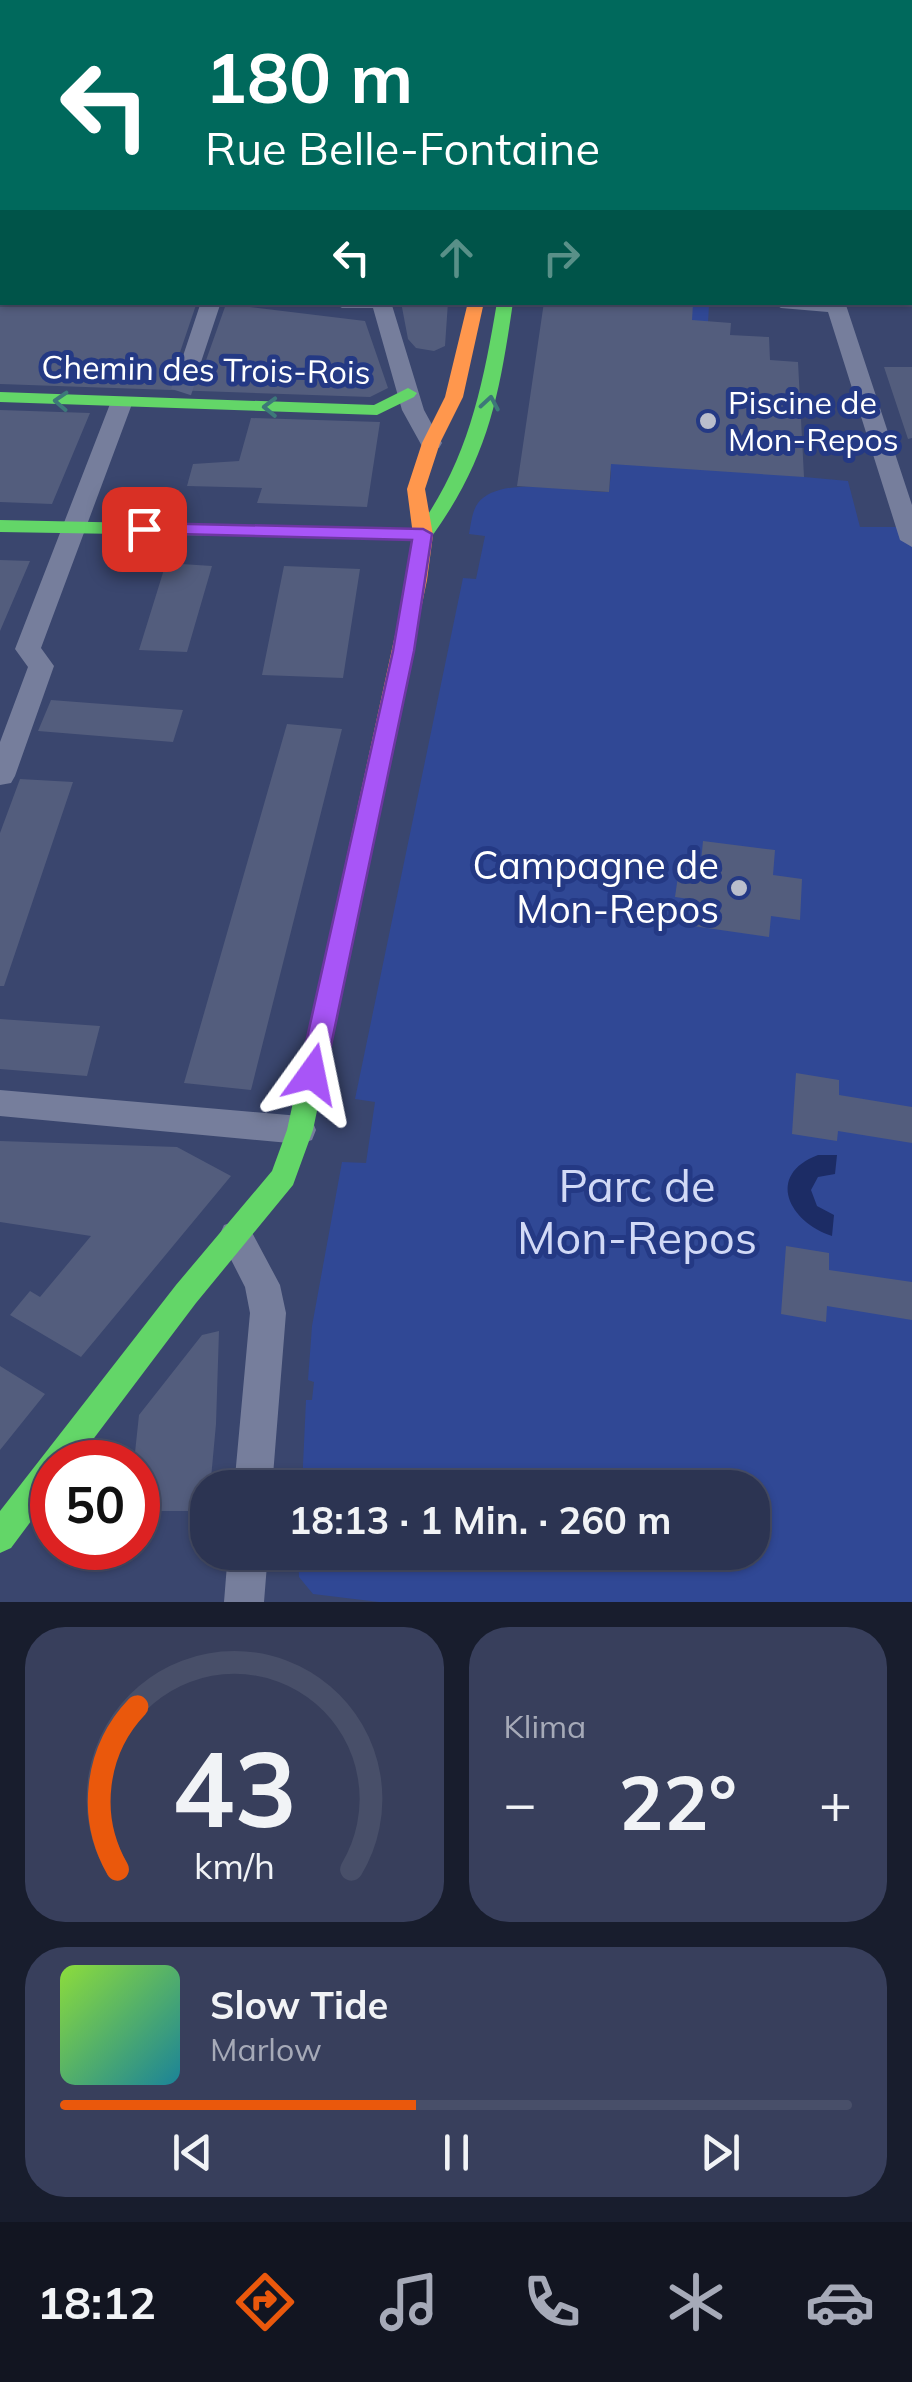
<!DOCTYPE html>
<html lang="de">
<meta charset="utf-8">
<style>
:root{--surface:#2c3452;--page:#383f5c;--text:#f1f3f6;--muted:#a6aab8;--line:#484f69;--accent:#ea580c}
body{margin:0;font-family:Mulish,sans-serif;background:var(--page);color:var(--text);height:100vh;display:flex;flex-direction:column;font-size:38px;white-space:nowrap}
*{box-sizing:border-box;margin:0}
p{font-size:32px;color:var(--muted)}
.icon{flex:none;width:55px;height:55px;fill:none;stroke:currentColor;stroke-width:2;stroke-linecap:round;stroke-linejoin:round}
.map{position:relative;height:1602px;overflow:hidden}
.details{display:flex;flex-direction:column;gap:25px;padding:25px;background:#181d2d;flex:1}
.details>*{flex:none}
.top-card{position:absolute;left:0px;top:0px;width:912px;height:305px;box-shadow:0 2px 8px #0004,0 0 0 2px var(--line);background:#00695c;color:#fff;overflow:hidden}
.speed{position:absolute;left:30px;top:1440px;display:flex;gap:20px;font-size:50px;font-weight:700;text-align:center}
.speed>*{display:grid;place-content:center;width:130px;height:130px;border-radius:50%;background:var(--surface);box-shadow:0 2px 8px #0004,0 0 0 2px var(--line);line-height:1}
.speed .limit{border:15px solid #d22;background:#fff;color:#111}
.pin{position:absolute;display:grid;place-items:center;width:85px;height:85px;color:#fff;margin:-42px;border-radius:20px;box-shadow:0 5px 15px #0006}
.me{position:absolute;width:110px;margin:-55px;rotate:12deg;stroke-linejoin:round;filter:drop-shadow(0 0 8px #0008)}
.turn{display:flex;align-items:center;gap:35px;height:210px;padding:0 40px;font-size:45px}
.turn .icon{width:130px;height:130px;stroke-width:2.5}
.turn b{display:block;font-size:70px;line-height:85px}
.lanes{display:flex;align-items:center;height:95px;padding:0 40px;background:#0003;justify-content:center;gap:50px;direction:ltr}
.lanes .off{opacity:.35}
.big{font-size:75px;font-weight:700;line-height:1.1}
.details .tile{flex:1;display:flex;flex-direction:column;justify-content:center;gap:15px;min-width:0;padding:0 35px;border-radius:40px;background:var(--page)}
.details .dial{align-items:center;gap:0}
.dial svg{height:260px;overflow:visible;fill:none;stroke:var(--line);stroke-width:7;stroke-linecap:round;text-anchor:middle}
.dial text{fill:var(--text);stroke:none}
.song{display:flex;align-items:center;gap:30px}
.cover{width:120px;height:120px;border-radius:15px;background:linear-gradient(135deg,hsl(90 70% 55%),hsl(190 70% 35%))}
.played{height:10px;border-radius:5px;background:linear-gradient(90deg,var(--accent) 45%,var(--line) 45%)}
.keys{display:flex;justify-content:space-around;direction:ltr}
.heat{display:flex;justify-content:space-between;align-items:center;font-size:55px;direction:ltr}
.details .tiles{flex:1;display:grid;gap:25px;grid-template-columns:1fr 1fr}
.tile:last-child{grid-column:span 2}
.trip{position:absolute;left:190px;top:1470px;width:580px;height:100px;border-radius:40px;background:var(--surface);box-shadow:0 2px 8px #0004,0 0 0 2px var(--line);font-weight:700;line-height:100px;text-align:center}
.menu{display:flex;height:160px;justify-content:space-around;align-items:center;background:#121521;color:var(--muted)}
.menu .icon{width:70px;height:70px}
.menu .current{color:var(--accent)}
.menu b{font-size:45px;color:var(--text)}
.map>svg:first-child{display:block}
.green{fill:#304895}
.water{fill:#1c2c65}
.building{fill:#535d7d}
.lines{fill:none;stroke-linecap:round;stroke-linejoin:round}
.street-tunnel{stroke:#586284;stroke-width:21;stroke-dasharray:21 11;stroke-linecap:butt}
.street{fill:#767e9c;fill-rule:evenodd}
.fast{fill:#63d668;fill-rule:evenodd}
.slow{fill:#ff974d;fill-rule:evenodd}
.jam{fill:#b3261e;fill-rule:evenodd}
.oneway{stroke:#3d7879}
.route{fill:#a855f7;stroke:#6d37a1;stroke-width:2.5}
.poi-dot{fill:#babecc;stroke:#243984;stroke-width:4}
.labels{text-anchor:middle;stroke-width:10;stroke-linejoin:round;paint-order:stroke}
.far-street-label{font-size:32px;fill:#fff;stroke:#243984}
.far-poi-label{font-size:32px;fill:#fff;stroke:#243984;text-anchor:start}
.poi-label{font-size:38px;fill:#fff;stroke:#243984;text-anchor:end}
.near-park-label{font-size:45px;fill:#d1d9f6;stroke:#243984}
</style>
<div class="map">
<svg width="912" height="1602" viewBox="0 0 912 1602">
<rect width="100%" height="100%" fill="#3a466e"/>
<path class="green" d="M658 302 709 306 705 371 804 477 848 481 860 527H912V1602H379L313 1594 299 1577 298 1553 752 1552V1488L302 1487 306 1400H312L314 1382 308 1380 312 1326 342 1162 366 1163 375 1102 355 1099 463 578 476 579 485 536 469 534C471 524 472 511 478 503 501 474 575 492 609 492L611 472 566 303Z"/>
<path class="water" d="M818 1155H837L835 1174 818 1177 811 1190 817 1206 834 1215 832 1236C789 1222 765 1175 818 1155Z"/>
<path class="building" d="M0 302 196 305 176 364 188 374 204 366 226 304 365 321 388 388 370 397 0 384Z
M401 302H448L445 346 434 351 416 348 408 339Z
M544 302 693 304 692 320 731 323 730 335 769 337 770 360 798 362 804 477 611 464 609 492 517 486Z
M884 367H912V438L908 439Z
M0 410 90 413 52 504 0 502Z
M251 418 380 422 367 507 257 503 262 488 187 486 193 464 239 461Z
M0 560 30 561 0 631Z
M166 563 212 566 187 652 139 650Z
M284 566 360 569 343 678 262 675Z
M51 700 90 703 183 710 173 742 38 731Z
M287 724 342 729 251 1090 184 1083Z
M20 779 73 782 4 986H0V833Z
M703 841 775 850 773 875 802 879 800 920 771 916 769 937 693 926 696 900 675 897 679 869 700 872Z
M0 1019 100 1026 87 1076 0 1069Z
M796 1073 839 1080V1095L912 1107V1143L838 1131 837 1141 792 1134Z
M0 1141 177 1147 231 1176 81 1357 10 1315 30 1291 40 1297 91 1236 0 1222Z
M786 1246 829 1253V1270L912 1282V1320L827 1306 826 1322 781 1314Z
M219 1331 216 1424 208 1511H138V1462H134L139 1415 202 1335Z
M0 1366 45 1394 0 1450Z"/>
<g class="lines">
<path class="street-tunnel" d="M181 392 190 365"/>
<path class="street" d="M350 0H364L366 2H351Z
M0 109H2V119H0Z
M910 157H912V167H910Z
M910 179H912V189H910Z
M0 269 2 270V282L0 281Z
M201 302H221L200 365 190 371 180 365Z
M332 302H391L424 410 442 443 439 448H423L402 410 373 308H342Z
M771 302H845L912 505V547L900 540 828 312 781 308Z
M121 398 132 404 41 648 54 666 15 776 11 783 0 785V742L28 667 15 649 110 404Z
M0 1090 300 1116 312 1120 316 1130 312 1140 300 1144 0 1116Z
M236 1221 248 1225 280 1285 286 1313 272 1488H234L250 1313 245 1287 219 1236 224 1225Z
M228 1552H268L264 1602H224Z"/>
<path class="fast" d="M120 0H132L133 2H121Z
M2 44V55L0 56V45Z
M497 302H513C499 398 488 459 430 539L0 532V520L418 529C468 460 483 386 497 302Z
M408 388 417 393 414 397 377 415 0 402V392L374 405Z
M344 915 353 918 356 924 313 1130 293 1185 196 1303 76 1462H52V1493L11 1548 0 1553V1511L176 1285 272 1171 287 1130 332 924 335 918Z"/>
<path class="slow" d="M468 302H484L463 397 440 443 425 489 433 535 427 580 356 924 353 930H335L332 924 407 580 413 535 407 489 422 443 445 397Z"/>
<path class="jam" d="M910 122H912V131H910Z"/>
</g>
<defs><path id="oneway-chevron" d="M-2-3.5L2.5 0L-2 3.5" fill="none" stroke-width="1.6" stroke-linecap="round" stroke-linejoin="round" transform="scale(2.5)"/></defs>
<g class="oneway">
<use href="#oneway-chevron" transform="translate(61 401) rotate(-177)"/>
<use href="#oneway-chevron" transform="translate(490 403) rotate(-80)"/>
<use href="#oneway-chevron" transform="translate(270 407) rotate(-179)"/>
</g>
<path class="route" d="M144 523 423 529 432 534 414 651 325 1074 322 1082 312 1085 303 1082 299 1074 393 651 412 540 138 533 135 529Z"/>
<g class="poi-dot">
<circle cx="708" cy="421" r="10"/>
<circle cx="739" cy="888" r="10"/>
</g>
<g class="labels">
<g class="far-street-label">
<text transform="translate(206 370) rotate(1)" y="11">Chemin des Trois-Rois</text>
</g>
<g class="far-poi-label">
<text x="728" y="414">Piscine de<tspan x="728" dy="37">Mon-Repos</tspan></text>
</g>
<g class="poi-label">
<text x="719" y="879">Campagne de<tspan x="719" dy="44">Mon-Repos</tspan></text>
</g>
<g class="near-park-label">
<text x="637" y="1202">Parc de<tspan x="637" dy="52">Mon-Repos</tspan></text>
</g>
</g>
</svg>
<div class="speed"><div class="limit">50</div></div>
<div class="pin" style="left:144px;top:529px;background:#d93025"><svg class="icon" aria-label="arrive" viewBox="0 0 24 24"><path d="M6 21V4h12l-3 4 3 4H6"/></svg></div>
<svg class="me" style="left:312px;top:1074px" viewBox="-20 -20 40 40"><path d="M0-17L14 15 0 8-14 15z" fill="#a855f7" stroke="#fff" stroke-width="4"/></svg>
<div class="trip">18:13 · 1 Min. · 260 m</div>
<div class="top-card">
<div class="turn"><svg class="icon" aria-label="left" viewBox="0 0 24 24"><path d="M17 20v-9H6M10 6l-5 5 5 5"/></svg><div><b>180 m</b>Rue Belle-Fontaine</div></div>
<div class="lanes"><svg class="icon" aria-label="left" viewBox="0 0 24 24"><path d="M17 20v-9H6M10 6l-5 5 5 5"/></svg><svg class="icon off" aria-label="ahead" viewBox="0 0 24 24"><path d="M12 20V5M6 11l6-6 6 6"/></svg><svg class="icon off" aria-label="right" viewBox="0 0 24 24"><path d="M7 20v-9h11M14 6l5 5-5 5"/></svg></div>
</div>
</div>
<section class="details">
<div class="tiles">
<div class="tile dial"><svg viewBox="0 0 100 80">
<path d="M14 69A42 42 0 1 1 86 69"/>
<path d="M14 69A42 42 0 0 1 20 19" stroke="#ea580c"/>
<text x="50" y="56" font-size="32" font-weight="700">43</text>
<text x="50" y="72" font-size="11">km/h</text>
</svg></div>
<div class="tile"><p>Klima</p>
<div class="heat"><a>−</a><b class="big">22°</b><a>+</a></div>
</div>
<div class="tile">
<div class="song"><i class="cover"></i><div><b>Slow Tide</b><p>Marlow</p></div></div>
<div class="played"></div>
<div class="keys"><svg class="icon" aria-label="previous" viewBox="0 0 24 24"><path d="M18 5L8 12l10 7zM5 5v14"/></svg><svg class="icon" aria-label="pause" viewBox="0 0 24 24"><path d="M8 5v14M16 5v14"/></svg><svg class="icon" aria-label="next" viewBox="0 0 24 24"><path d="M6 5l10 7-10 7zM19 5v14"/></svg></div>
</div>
</div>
</section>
<nav class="menu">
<b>18:12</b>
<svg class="icon current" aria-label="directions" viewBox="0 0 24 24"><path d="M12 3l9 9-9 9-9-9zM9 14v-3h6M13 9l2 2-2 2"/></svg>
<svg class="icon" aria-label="music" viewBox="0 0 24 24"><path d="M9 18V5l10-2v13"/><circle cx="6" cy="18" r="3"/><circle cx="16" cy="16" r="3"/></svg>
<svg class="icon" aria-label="phone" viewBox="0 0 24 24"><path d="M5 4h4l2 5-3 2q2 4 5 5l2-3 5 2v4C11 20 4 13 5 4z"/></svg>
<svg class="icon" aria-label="climate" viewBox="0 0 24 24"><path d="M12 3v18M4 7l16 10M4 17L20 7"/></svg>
<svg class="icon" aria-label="car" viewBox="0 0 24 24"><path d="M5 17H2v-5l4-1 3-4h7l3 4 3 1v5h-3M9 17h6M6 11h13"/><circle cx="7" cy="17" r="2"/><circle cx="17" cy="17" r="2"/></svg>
</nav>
